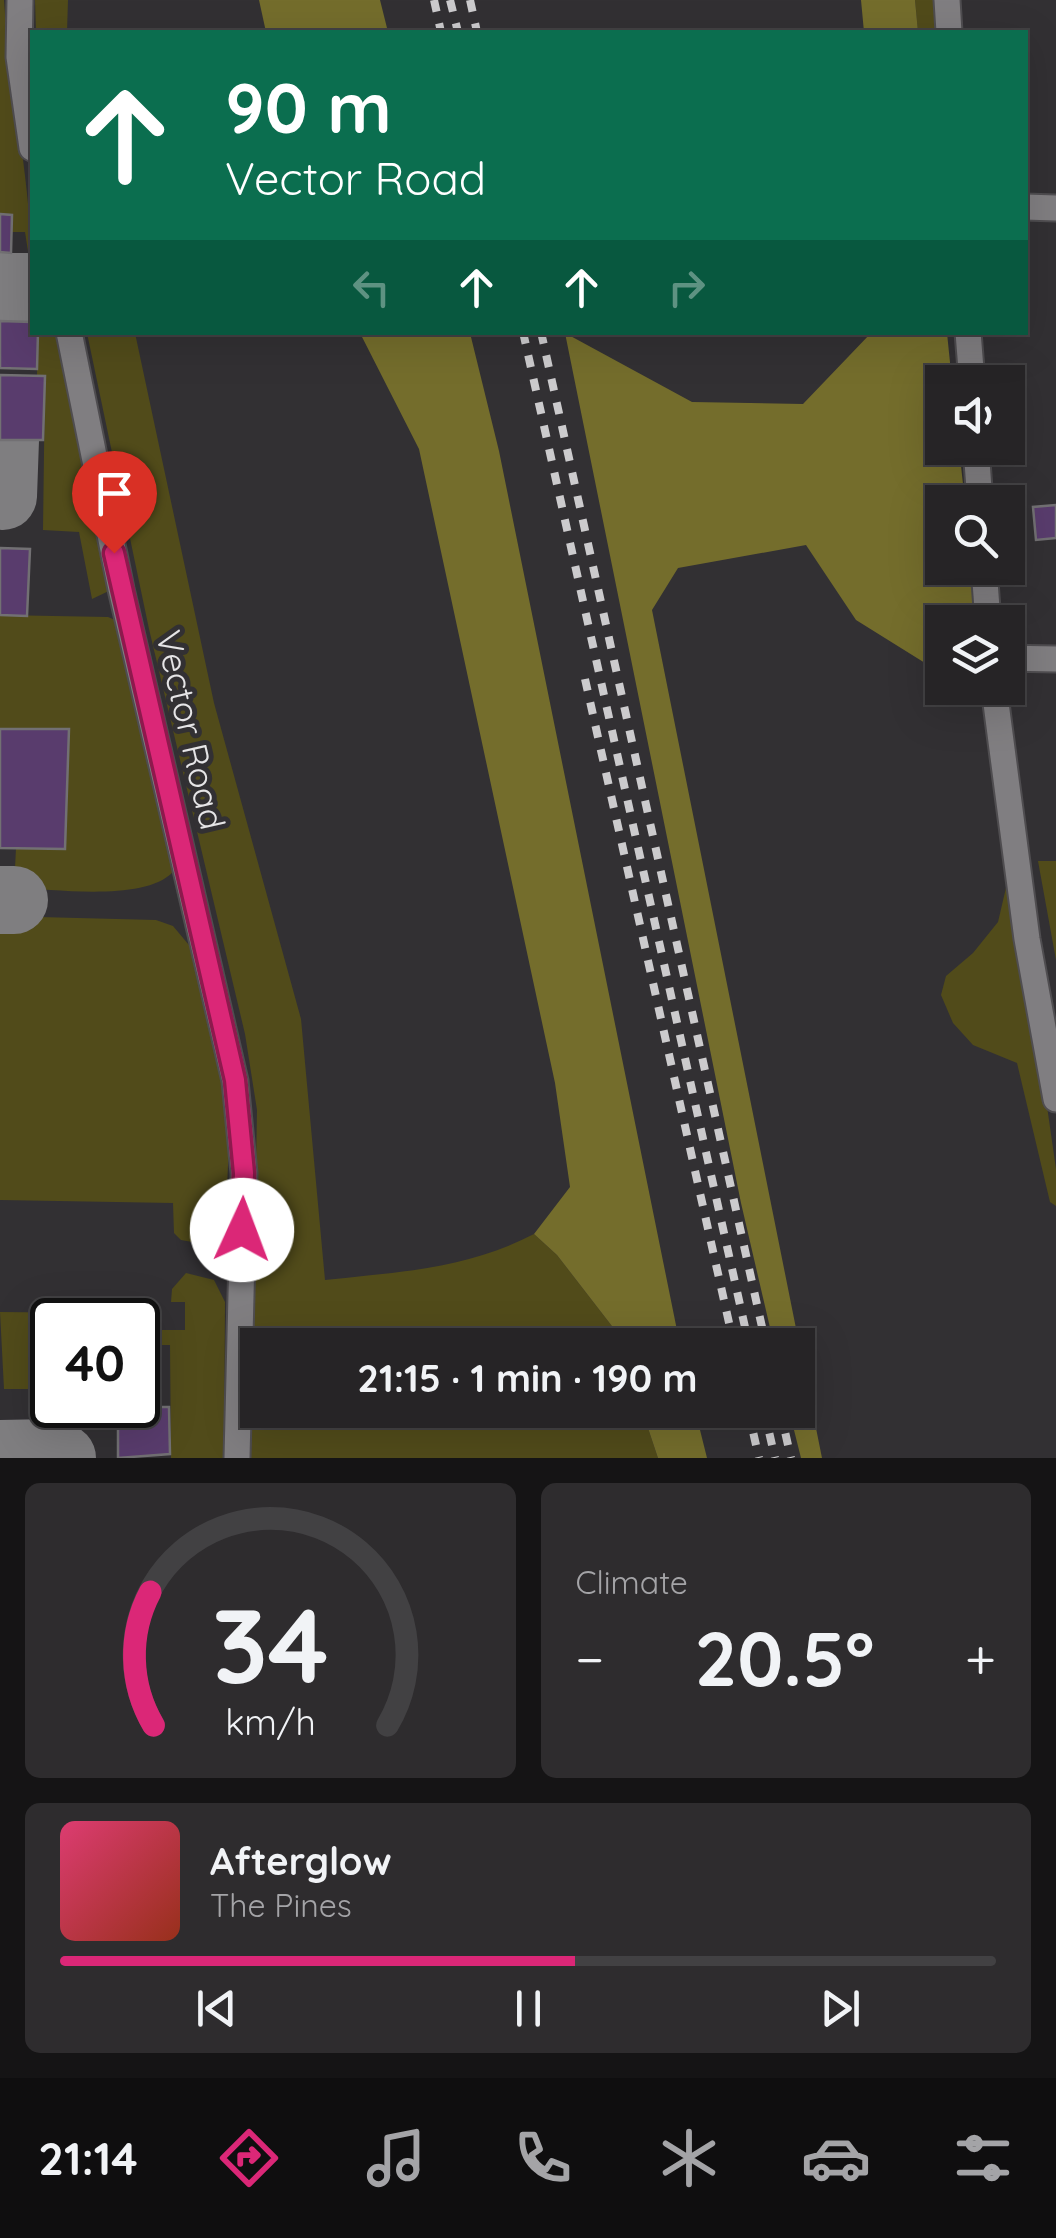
<!DOCTYPE html>
<meta charset="utf-8">
<style>
:root{--surface:#262426;--page:#2e2c2e;--text:#f1f3f6;--muted:#a4a4a7;--line:#424143;--accent:#db2777}
body{margin:0;font-family:Quicksand,sans-serif;background:var(--page);color:var(--text);height:100vh;display:flex;flex-direction:column;font-size:38px;white-space:nowrap}
*{box-sizing:border-box;margin:0}
p{font-size:32px;color:var(--muted)}
.icon{flex:none;width:55px;height:55px;fill:none;stroke:currentColor;stroke-width:2;stroke-linecap:round;stroke-linejoin:round}
.map{position:relative;height:1458px;overflow:hidden}
.drawer{display:flex;flex-direction:column;gap:25px;padding:25px;background:#151415;flex:1}
.drawer>*{flex:none}
.guide{position:absolute;left:30px;top:30px;width:998px;height:305px;border-radius:0px;box-shadow:0 10px 40px #0002,0 0 0 2px var(--line);background:#0b6e4f;color:#fff;overflow:hidden}
.buttons{position:absolute;left:925px;top:365px;display:grid;gap:20px}
.buttons a{display:grid;place-items:center;width:100px;height:100px;border-radius:0px;background:var(--surface);box-shadow:0 10px 40px #0002,0 0 0 2px var(--line);font-size:50px}
.speed{position:absolute;left:30px;top:1298px;display:flex;gap:20px;font-size:50px;font-weight:700;text-align:center}
.speed>*{display:grid;place-content:center;width:130px;height:130px;border-radius:50%;background:var(--surface);box-shadow:0 10px 40px #0002,0 0 0 2px var(--line);line-height:1}
.speed .limit{border:5px solid #111;border-radius:15px;background:#fff;color:#111}
.pin{position:absolute;display:grid;place-items:center;width:85px;height:85px;color:#fff;margin:-102px -42px;border-radius:50% 50% 50% 0;rotate:-45deg;box-shadow:0 0 10px #0007}
.pin .icon{rotate:45deg}
.me{position:absolute;width:110px;margin:-55px;rotate:2deg;stroke-linejoin:round;filter:drop-shadow(0 0 8px #0008)}
.turn{display:flex;align-items:center;gap:35px;height:210px;padding:0 30px;font-size:45px}
.turn .icon{width:130px;height:130px;stroke-width:2.5}
.turn b{display:block;font-size:70px;line-height:85px}
.lanes{display:flex;align-items:center;height:95px;padding:0 30px;background:#0003;justify-content:center;gap:50px;direction:ltr}
.lanes .off{opacity:.35}
.big{font-size:75px;font-weight:700;line-height:1.1}
.drawer .tile{flex:1;display:flex;flex-direction:column;justify-content:center;gap:15px;min-width:0;padding:0 35px;border-radius:15px;background:var(--page)}
.drawer .dial{align-items:center;gap:0}
.dial svg{height:260px;overflow:visible;fill:none;stroke:var(--line);stroke-width:7;stroke-linecap:round;text-anchor:middle}
.dial text{fill:var(--text);stroke:none}
.song{display:flex;align-items:center;gap:30px}
.cover{width:120px;height:120px;border-radius:15px;background:linear-gradient(135deg,hsl(340 70% 55%),hsl(10 70% 35%))}
.played{height:10px;border-radius:5px;background:linear-gradient(90deg,var(--accent) 55%,var(--line) 55%)}
.keys{display:flex;justify-content:space-around;direction:ltr}
.heat{display:flex;justify-content:space-between;align-items:center;font-size:55px;direction:ltr}
.drawer .tiles{flex:1;display:grid;gap:25px;grid-template-columns:1fr 1fr}
.tile:last-child{grid-column:span 2}
.trip{position:absolute;left:240px;top:1328px;width:575px;height:100px;border-radius:0px;background:var(--surface);box-shadow:0 10px 40px #0002,0 0 0 2px var(--line);font-weight:700;line-height:100px;text-align:center}
.tab-bar{display:flex;height:160px;justify-content:space-around;align-items:center;background:#0f0e0f;color:var(--muted)}
.tab-bar .icon{width:70px;height:70px}
.tab-bar .current{color:var(--accent)}
.tab-bar b{font-size:45px;color:var(--text)}
.map>svg:first-child{display:block}
.green{fill:#514b1a}
.forest{fill:#746d2c}
.lines{fill:none;stroke-linecap:round;stroke-linejoin:round}
.taxiway{stroke:#7f7e80;stroke-width:68}
.building{fill:#593c6d;stroke:#727073;stroke-width:2.5}
.minor-casing{stroke:#4f4d50;stroke-width:29}
.tertiary-casing{stroke:#4f4d50;stroke-width:29}
.minor{stroke:#807e81;stroke-width:25}
.tertiary{stroke:#807e81;stroke-width:25}
.rail{stroke:#cccbcd;stroke-width:8;stroke-dasharray:12 12;stroke-linecap:butt}
.route-casing{stroke:#8e194d;stroke-width:25}
.route{stroke:#db2777;stroke-width:18}
.labels{text-anchor:middle;stroke-width:10;stroke-linejoin:round;paint-order:stroke}
.street-label{font-size:35px;fill:#e6e5e7;stroke:#323033}
</style>
<div class="map">
<svg width="1056" height="1458" viewBox="0 0 1056 1458">
<rect width="100%" height="100%" fill="#323033"/>
<path class="green" d="M0 0H4C10 93 32 184 32 277L25 232H12V215L0 214Z
M35 0H68L67 32H36Z
M915 0H938L940 32H918Z
M38 333H57L113 589 92 599 79 532 43 530 45 376 37 375Z
M87 333H135L214 703 301 1019 325 1280C398 1272 467 1269 534 1234L557 1255 615 1330 620 1345H258V1410H642L658 1458H251L257 1110 245 1034 149 629Z
M0 615 108 617 120 622 173 859V872C144 902 56 889 14 888L16 848 64 849 68 729H0Z
M1038 861H1056V960Z
M1012 862 1056 1169V1206L1050 1202 1017 1063 973 1045 953 1023 941 995 946 976 973 953 998 922Z
M0 916 156 920 173 926 199 957 224 1071 230 1121 225 1232 209 1245 181 1240 174 1233 173 1203 0 1200Z
M186 1273 214 1280 225 1302 224 1458H171L170 1345H138V1320H120L119 1313H154L153 1330H185V1302H171L172 1289Z
M0 1312 103 1313V1320H52V1344H40L38 1389H4Z"/>
<path class="forest" d="M259 0H380L388 32H266Z
M861 0H915L918 32H864Z
M360 333H470L499 451 680 1345H620L615 1330 557 1255 534 1234 570 1187 555 1083 419 449Z
M565 333 692 402 803 404 871 333H947L952 382H942V448H959L965 502H942V568H972L978 622H942V680L925 663 856 620 806 545 678 568 652 610 822 1458H801L789 1410H798V1345H774L741 1203Z
M642 1410H695L707 1458H658Z"/>
<g class="lines">
<path class="taxiway" d="M0 287H27
M3 496 5 440
M0 900H14
M0 1454 51 1453 62 1458"/>
</g>
<path class="building" d="M0 214 12 215 11 253 0 252Z
M0 321 32 322V332H38L37 369 0 368Z
M0 375 45 376 43 440H0Z
M1056 505V538L1036 540 1033 507Z
M0 548 30 549 27 616 0 615Z
M0 729H69L65 849 0 848Z
M40 1344H52V1397L38 1398Z
M118 1407H169L170 1454 118 1458Z"/>
<g class="lines">
<g class="minor-casing">
<path id="minor" d="M947 0 949 32
M1025 207 1056 208
M968 332 972 382
M976 448 980 502
M984 568 988 622
M1008 658 1056 659
M994 688 1027 939 1056 1099"/>
</g>
<g class="tertiary-casing">
<path id="tertiary" d="M20 0 19 57 32 148
M69 332 121 589 235 1081 244 1173 237 1458"/>
</g>
<use href="#minor" class="minor"/>
<use href="#tertiary" class="tertiary"/>
<path class="rail" d="M434 0 441 32
M450 0 458 32
M470 0 477 32
M523 332 749 1345
M541 332 766 1345
M585 679 734 1345
M748 1410 759 1458
M764 1410 775 1458
M780 1410 791 1458"/>
</g>
<g class="lines">
<g class="route-casing">
<path id="route" d="M114 553 235 1080 244 1173 242 1230"/>
</g>
<use href="#route" class="route"/>
</g>
<g class="labels">
<g class="street-label">
<text transform="translate(190 730) rotate(77)" y="12">Vector Road</text>
</g>
</g>
</svg>
<div class="buttons">
<a><svg class="icon" aria-label="sound" viewBox="0 0 24 24"><path d="M4 9h4l5-4v14l-5-4H4zM17 9q2 3 0 6"/></svg></a>
<a><svg class="icon" aria-label="search" viewBox="0 0 24 24"><circle cx="10" cy="10" r="6"/><path d="M15 15l6 6"/></svg></a>
<a><svg class="icon" aria-label="layers" viewBox="0 0 24 24"><path d="M12 4l9 5-9 5-9-5zM3 14l9 5 9-5"/></svg></a>
</div>
<div class="speed"><div class="limit">40</div></div>
<div class="pin" style="left:114px;top:553px;background:#d93025"><svg class="icon" aria-label="arrive" viewBox="0 0 24 24"><path d="M6 21V4h12l-3 4 3 4H6"/></svg></div>
<svg class="me" style="left:242px;top:1230px" viewBox="-20 -20 40 40"><circle r="19" fill="#fff"/><path d="M0-13L10 11 0 6-10 11z" fill="#db2777"/></svg>
<div class="trip">21:15 · 1 min · 190 m</div>
<div class="guide">
<div class="turn"><svg class="icon" aria-label="ahead" viewBox="0 0 24 24"><path d="M12 20V5M6 11l6-6 6 6"/></svg><div><b>90 m</b>Vector Road</div></div>
<div class="lanes"><svg class="icon off" aria-label="left" viewBox="0 0 24 24"><path d="M17 20v-9H6M10 6l-5 5 5 5"/></svg><svg class="icon" aria-label="ahead" viewBox="0 0 24 24"><path d="M12 20V5M6 11l6-6 6 6"/></svg><svg class="icon" aria-label="ahead" viewBox="0 0 24 24"><path d="M12 20V5M6 11l6-6 6 6"/></svg><svg class="icon off" aria-label="right" viewBox="0 0 24 24"><path d="M7 20v-9h11M14 6l5 5-5 5"/></svg></div>
</div>
</div>
<section class="drawer">
<div class="tiles">
<div class="tile dial"><svg viewBox="0 0 100 80">
<path d="M14 69A42 42 0 1 1 86 69"/>
<path d="M14 69A42 42 0 0 1 13 28" stroke="#db2777"/>
<text x="50" y="56" font-size="32" font-weight="700">34</text>
<text x="50" y="72" font-size="11">km/h</text>
</svg></div>
<div class="tile"><p>Climate</p>
<div class="heat"><a>−</a><b class="big">20.5°</b><a>+</a></div>
</div>
<div class="tile">
<div class="song"><i class="cover"></i><div><b>Afterglow</b><p>The Pines</p></div></div>
<div class="played"></div>
<div class="keys"><svg class="icon" aria-label="previous" viewBox="0 0 24 24"><path d="M18 5L8 12l10 7zM5 5v14"/></svg><svg class="icon" aria-label="pause" viewBox="0 0 24 24"><path d="M8 5v14M16 5v14"/></svg><svg class="icon" aria-label="next" viewBox="0 0 24 24"><path d="M6 5l10 7-10 7zM19 5v14"/></svg></div>
</div>
</div>
</section>
<nav class="tab-bar">
<b>21:14</b>
<svg class="icon current" aria-label="directions" viewBox="0 0 24 24"><path d="M12 3l9 9-9 9-9-9zM9 14v-3h6M13 9l2 2-2 2"/></svg>
<svg class="icon" aria-label="music" viewBox="0 0 24 24"><path d="M9 18V5l10-2v13"/><circle cx="6" cy="18" r="3"/><circle cx="16" cy="16" r="3"/></svg>
<svg class="icon" aria-label="phone" viewBox="0 0 24 24"><path d="M5 4h4l2 5-3 2q2 4 5 5l2-3 5 2v4C11 20 4 13 5 4z"/></svg>
<svg class="icon" aria-label="climate" viewBox="0 0 24 24"><path d="M12 3v18M4 7l16 10M4 17L20 7"/></svg>
<svg class="icon" aria-label="car" viewBox="0 0 24 24"><path d="M5 17H2v-5l4-1 3-4h7l3 4 3 1v5h-3M9 17h6M6 11h13"/><circle cx="7" cy="17" r="2"/><circle cx="17" cy="17" r="2"/></svg>
<svg class="icon" aria-label="filters" viewBox="0 0 24 24"><path d="M4 7h16M4 17h16"/><circle cx="9" cy="7" r="2"/><circle cx="15" cy="17" r="2"/></svg>
</nav>
